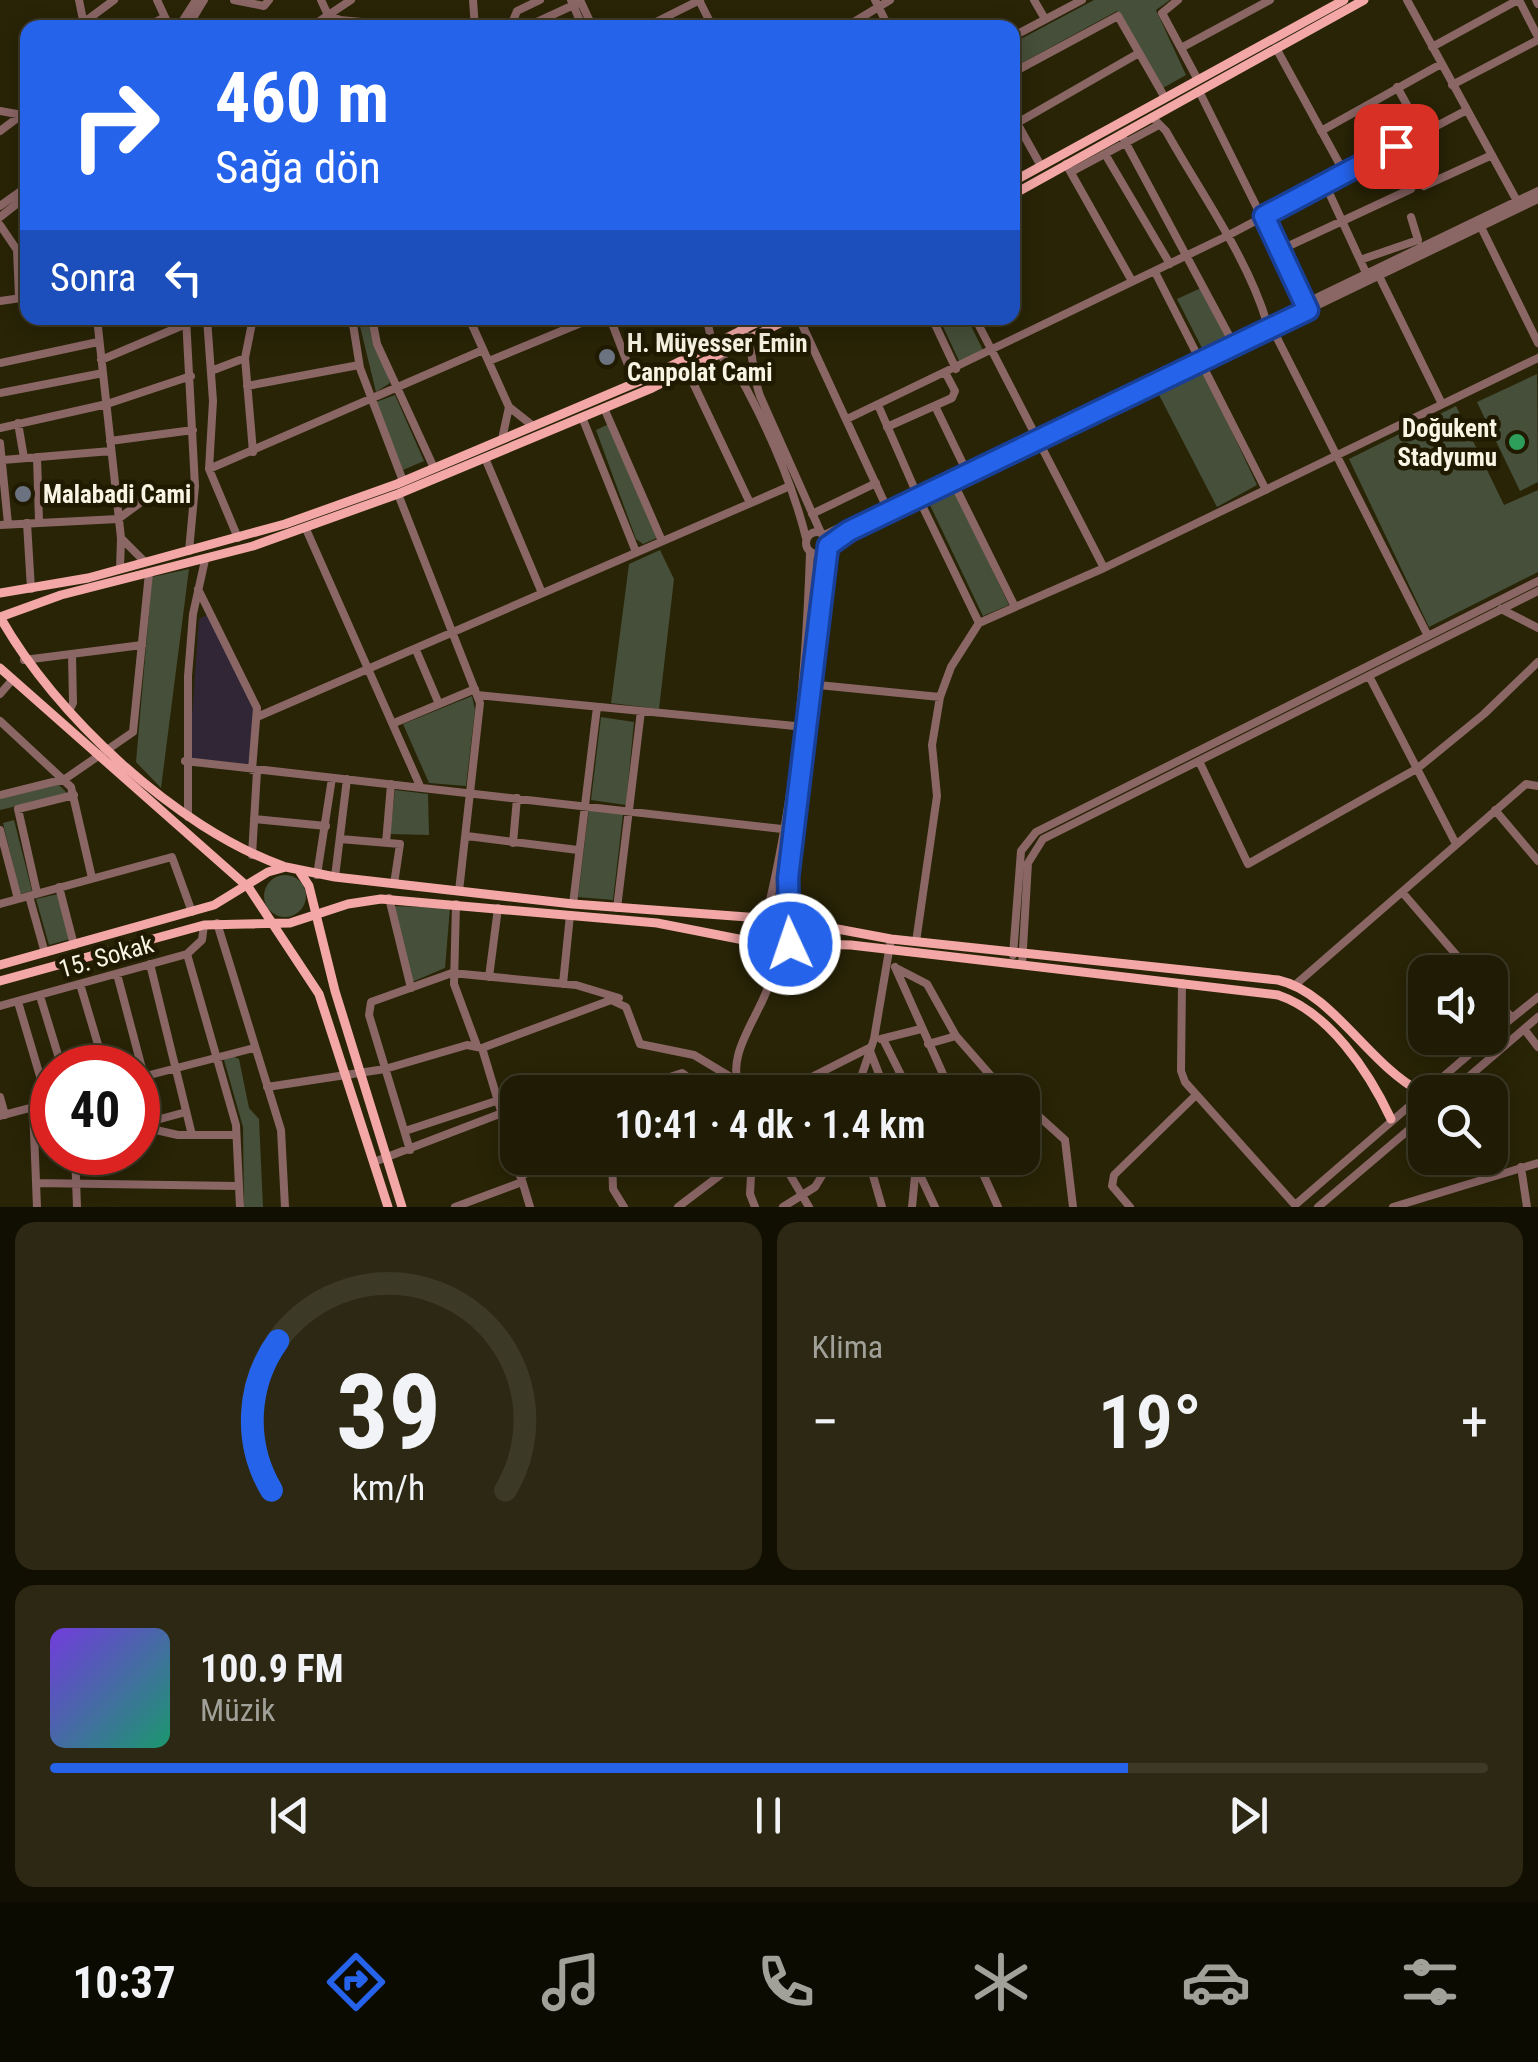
<!DOCTYPE html>
<html lang="tr">
<meta charset="utf-8">
<style>
:root{--surface:#1f1b04;--page:#2c2813;--text:#f1f3f6;--muted:#a1a19a;--line:#3c3926;--accent:#2563eb}
body{margin:0;font-family:"Roboto Condensed",sans-serif;background:var(--page);color:var(--text);height:100vh;display:flex;flex-direction:column;font-size:38px;white-space:nowrap}
*{box-sizing:border-box;margin:0}
p{font-size:32px;color:var(--muted)}
.icon{flex:none;width:55px;height:55px;fill:none;stroke:currentColor;stroke-width:2;stroke-linecap:round;stroke-linejoin:round}
.map{position:relative;height:1207px;overflow:hidden}
.drawer{display:flex;flex-direction:column;gap:15px;padding:15px;background:#110f02;flex:1}
.drawer>*{flex:none}
.hud{position:absolute;left:20px;top:20px;width:1000px;height:305px;border-radius:20px;box-shadow:0 5px 25px #0003,0 0 0 2px var(--line);background:#2563eb;color:#fff;overflow:hidden}
.buttons{position:absolute;left:1408px;top:955px;display:grid;gap:20px}
.buttons a{display:grid;place-items:center;width:100px;height:100px;border-radius:20px;background:var(--surface);box-shadow:0 5px 25px #0003,0 0 0 2px var(--line);font-size:50px}
.speed{position:absolute;left:30px;top:1045px;display:flex;gap:20px;font-size:50px;font-weight:700;text-align:center}
.speed>*{display:grid;place-content:center;width:130px;height:130px;border-radius:50%;background:var(--surface);box-shadow:0 5px 25px #0003,0 0 0 2px var(--line);line-height:1}
.speed .limit{border:15px solid #d22;background:#fff;color:#111}
.pin{position:absolute;display:grid;place-items:center;width:85px;height:85px;color:#fff;margin:-42px;border-radius:20px;box-shadow:0 5px 15px #0006}
.me{position:absolute;width:110px;margin:-55px;rotate:357deg;stroke-linejoin:round;filter:drop-shadow(0 0 8px #0008)}
.turn{display:flex;align-items:center;gap:35px;height:210px;padding:0 30px;font-size:45px}
.turn .icon{width:130px;height:130px;stroke-width:2.5}
.turn b{display:block;font-size:70px;line-height:85px}
.then{display:flex;align-items:center;height:95px;padding:0 30px;background:#0003;gap:20px;font-size:38px}
.big{font-size:75px;font-weight:600;line-height:1.1}
.drawer .tile{flex:1;display:flex;flex-direction:column;justify-content:center;gap:15px;min-width:0;padding:0 35px;border-radius:20px;background:var(--page)}
.drawer .dial{align-items:center;gap:0}
.dial svg{height:260px;overflow:visible;fill:none;stroke:var(--line);stroke-width:7;stroke-linecap:round;text-anchor:middle}
.dial text{fill:var(--text);stroke:none}
.song{display:flex;align-items:center;gap:30px}
.cover{width:120px;height:120px;border-radius:15px;background:linear-gradient(135deg,hsl(260 70% 55%),hsl(160 70% 35%))}
.played{height:10px;border-radius:5px;background:linear-gradient(90deg,var(--accent) 75%,var(--line) 75%)}
.keys{display:flex;justify-content:space-around;direction:ltr}
.heat{display:flex;justify-content:space-between;align-items:center;font-size:55px;direction:ltr}
.drawer .tiles{flex:1;display:grid;gap:15px;grid-template-columns:1fr 1fr}
.tile:last-child{grid-column:span 2}
.trip{position:absolute;left:500px;top:1075px;width:540px;height:100px;border-radius:20px;background:var(--surface);box-shadow:0 5px 25px #0003,0 0 0 2px var(--line);font-weight:600;line-height:100px;text-align:center}
.tabs{display:flex;height:160px;justify-content:space-around;align-items:center;background:#0c0b02;color:var(--muted)}
.tabs .icon{width:70px;height:70px}
.tabs .selected{color:var(--accent)}
.tabs b{font-size:45px;color:var(--text)}
.map>svg:first-child{display:block}
.education{fill:#312635}
.green{fill:#464f39}
.lines{fill:none;stroke-linecap:round;stroke-linejoin:round}
.minor{stroke:#8a6665;stroke-width:8}
.major{stroke:#f3a8a7;stroke-width:9}
.route-casing{stroke:#184099;stroke-width:25}
.route{stroke:#2563eb;stroke-width:18}
.worship-dot{fill:#6b7280;stroke:#201a00;stroke-width:4}
.leisure-dot{fill:#2e9e5b;stroke:#201a00;stroke-width:4}
.labels{text-anchor:middle;stroke-width:9;stroke-linejoin:round;paint-order:stroke}
.poi-label{font-size:25px;font-weight:bold;fill:#f8f5e4;stroke:#201a00;text-anchor:start}
.street-label{font-size:25px;fill:#f8f5e4;stroke:#201a00}
</style>
<div class="map">
<svg width="1538" height="1207" viewBox="0 0 1538 1207">
<rect width="100%" height="100%" fill="#292406"/>
<path class="education" d="M209 614 255 711 250 765 189 758 199 619Z"/>
<path class="green" d="M1094 0H1170L1156 10 1186 75 1163 88 1117 11 1013 68V43Z
M1201 288 1227 340 1204 352 1177 299Z
M358 318H367L390 383 376 392Z
M939 318H967L984 352 960 363Z
M1203 370 1257 485 1217 507 1157 391Z
M1537 374 1538 482 1520 491 1477 402Z
M395 395 424 461 403 470 376 402Z
M1456 406 1504 505 1538 490V572L1429 627 1349 459Z
M609 424 657 538 643 544 636 539 596 430Z
M954 490 1009 605 983 616 929 503Z
M660 550 674 579 659 709 611 703 629 564Z
M189 569 161 788 136 762 152 577Z
M472 696 475 710 466 786 429 783 403 724Z
M601 717 634 722 626 805 591 800Z
M58 784 68 794 0 810V799Z
M395 790 428 794 429 835 390 834Z
M589 808 623 814 613 900 578 897Z
M14 820 32 891 20 894 3 823Z
M264 896a21 21 0 1 1 42 0a21 21 0 1 1-42 0Z
M58 894 70 939 49 945 36 899Z
M392 906 450 908 445 968 412 982Z
M232 1056 239 1059 249 1108 259 1119 263 1207H244L243 1127 224 1060Z"/>
<g class="lines">
<path class="minor" d="M79 0 84 25
M157 0 170 28
M234 0 264 6 269 0
M321 0 328 15 340 20 427 28
M473 0 475 28
M571 0 583 28
M580 0 593 28
M699 0 713 28
M875 0 889 28
M1034 0 1045 19
M1178 0 1162 13 1198 80
M1407 0 1517 201
M1519 0 1538 37
M1536 0 1538 4
M83 23 114 0
M144 28 165 17
M178 28 196 0
M187 28 204 0
M309 28 351 0
M510 28 517 11 540 0
M524 28 580 2
M644 28 700 0
M844 28 890 0
M1012 37 1082 0
M1432 47 1518 0
M1181 48 1270 0
M1276 48 1345 174
M1012 73 1118 16 1165 98
M1452 85 1538 40
M1397 87 1422 132
M1199 91 1306 306
M0 111 28 116
M1012 114 1041 166
M1152 117 1166 131C1200 192 1247 256 1267 323
M1017 123 1139 53
M0 131 28 110
M1321 131 1441 64
M1121 134 1232 341
M1105 154 1170 264
M1066 164 1132 281
M1071 172 1157 126
M1325 184 1367 275
M1424 186 1492 155
M0 206 28 186
M0 217 28 195
M0 225 17 250
M1481 227 1538 343
M1280 250 1411 189
M1360 260 1418 240 1411 217
M1155 272 1266 490
M1379 276 1442 404
M19 297 17 250 28 246
M0 301 28 297
M97 318 121 538 120 569
M186 318 195 486 189 551
M207 318 213 401 209 469 238 538
M352 318 360 368 403 481
M372 318 377 344 434 468
M469 318 509 407 533 426
M610 318 635 383
M707 318C714 366 726 350 746 388 771 435 793 486 806 538
M735 318C757 344 749 365 760 396L821 533
M799 318 886 506
M932 318 956 369
M975 318 1104 568
M252 322 306 318
M98 324 112 318
M1272 328 1428 636
M101 360 186 324
M489 361 593 318
M0 363 98 342
M687 370 750 503
M211 371 245 358
M247 386 359 365
M0 393 103 373
M878 405 916 492
M935 406 965 468
M604 408 662 541
M582 417 636 552
M847 419 1225 237 1467 110
M18 423 24 458
M887 427 952 398 955 391 946 374
M0 428 107 404 191 376
M502 439 509 407
M110 441 193 430
M0 443 8 524
M253 452 245 358 253 318
M37 457 39 521
M485 458 542 593
M3 460 111 451
M209 469 483 350
M953 482 1015 607
M398 494 480 703 459 891
M918 497 979 623
M116 502 144 500 195 486
M812 514 876 483
M27 523 31 589
M0 525 118 519 144 500
M306 529 420 786
M806 543a11 11 0 1 1 22 0a11 11 0 1 1-22 0Z
M824 535 1538 191
M121 538 144 561
M828 546 849 531 1538 199
M198 589 257 708 252 770
M1501 609 1538 628
M416 650 439 704
M24 660 142 645
M1369 676 1456 844
M808 684 940 697
M0 694 13 679
M477 695 795 726
M69 711 73 703 72 655
M257 717 790 486
M0 721 71 787 92 878
M394 723 475 689
M185 761 782 829
M1199 761 1248 864 1418 768 1484 714 1538 662
M0 795 65 779 133 732 149 573
M1495 810 1538 861
M188 817V676L193 614 205 560
M254 819 326 826
M0 830 18 899
M467 836 578 850
M340 839 400 844 394 884
M386 843 391 784
M513 843 517 798
M252 855 257 771
M317 875 332 778
M335 877 347 779
M59 887 74 945
M1402 892 1471 972
M37 893 18 809 74 795
M29 896 45 953
M389 898 411 988
M0 904 172 857 192 912
M456 904 454 984 477 1046
M573 904 597 707
M617 908 641 711
M217 923 281 1130 285 1207
M916 942 937 796 932 745 940 697 951 667 979 623 1104 568 1538 358
M759 943C793 822 806 678 810 553
M790 945 787 878 826 550
M187 954 236 1125 240 1207
M1013 955 1021 851 1036 832 1538 581
M150 964 192 1135
M1022 965 1028 863 1043 839 1538 591
M895 967 951 1092
M898 969 927 984 956 1036 1005 1092
M117 974 144 1076
M489 977 498 908
M1182 983 1181 1071 1185 1082 1295 1205
M80 984 105 1068
M563 984 570 915
M1295 985 1526 784 1538 786
M1490 993 1512 1018
M40 996 62 1068
M18 1002 48 1103
M0 1006 187 954 202 940 204 925
M1524 1029 1538 1047
M1490 1036 1538 997
M881 1039 921 1029
M883 1039 905 1083
M928 1044 956 1036
M482 1048 530 1207
M870 1051 886 1092
M138 1078 254 1048
M267 1087 385 1069 467 1045 482 1048 611 1000 626 1007 640 1044 694 1055 734 1079
M560 1092H574
M624 1092 682 1073 706 1091
M742 1092C723 1060 755 1022 767 990 773 975 774 960 776 944
M782 1092 871 1047
M856 1092 874 1039 891 939
M1451 1092 1538 1017
M0 1097 5 1115
M1022 1101 1065 1140 1073 1207
M33 1107 37 1207
M0 1116 49 1103
M138 1125 186 1112
M138 1126 178 1135H236
M405 1131 496 1101
M410 1150 369 1015 371 1002 452 973 576 985 619 998
M75 1152 77 1207
M612 1158 613 1189 624 1207
M780 1158 809 1207
M868 1158 882 1207
M912 1158 935 1207
M976 1158 998 1207
M374 1162 518 1107
M1521 1167 1527 1207
M520 1176 562 1158
M36 1183 238 1186
M1295 1205 1488 1038
M455 1207 522 1182
M678 1207 732 1166 751 1175 750 1194 755 1207
M783 1207 815 1187 833 1158
M912 1207 916 1166 930 1158
M1130 1207 1112 1186 1114 1175 1196 1095
M1318 1207 1425 1116
M1393 1207 1538 1163"/>
<path class="major" d="M1012 182 1344 0
M1012 195 1364 0
M0 593 88 578 285 524 397 484 647 378 766 318
M0 617 61 595 253 546 398 494 652 388 790 318
M0 617C55 715 176 828 283 866
M0 668 249 888 319 994 388 1207
M300 872 309 886 335 991 402 1207
M0 965 214 905 268 872 286 867 335 877 573 904 789 920 891 939 1278 980C1332 992 1369 1065 1421 1092
M0 981 204 925 290 923 348 904 381 899 657 923 759 943 851 945 1278 995C1329 1012 1369 1072 1391 1119"/>
</g>
<g class="lines">
<g class="route-casing">
<path id="route" d="M790 944 788 878 828 546 849 531 1308 310 1264 216 1396 146"/>
</g>
<use href="#route" class="route"/>
</g>
<g class="worship-dot">
<circle cx="607" cy="357" r="10"/>
<circle cx="23" cy="494" r="10"/>
</g>
<circle class="leisure-dot" cx="1517" cy="442" r="10"/>
<g class="labels">
<g class="poi-label">
<text x="627" y="352">H. Müyesser Emin<tspan x="627" dy="29">Canpolat Cami</tspan></text>
<text x="1497" y="437" text-anchor="end">Doğukent<tspan x="1497" dy="29">Stadyumu</tspan></text>
<text x="43" y="503">Malabadi Cami</text>
</g>
<g class="street-label">
<text transform="translate(106 956) rotate(-16)" y="9">15. Sokak</text>
</g>
</g>
</svg>
<div class="buttons">
<a><svg class="icon" aria-label="sound" viewBox="0 0 24 24"><path d="M4 9h4l5-4v14l-5-4H4zM17 9q2 3 0 6"/></svg></a>
<a><svg class="icon" aria-label="search" viewBox="0 0 24 24"><circle cx="10" cy="10" r="6"/><path d="M15 15l6 6"/></svg></a>
</div>
<div class="speed"><div class="limit">40</div></div>
<div class="pin" style="left:1396px;top:146px;background:#d93025"><svg class="icon" aria-label="arrive" viewBox="0 0 24 24"><path d="M6 21V4h12l-3 4 3 4H6"/></svg></div>
<svg class="me" style="left:790px;top:944px" viewBox="-20 -20 40 40"><circle r="17" fill="#2563eb" stroke="#fff" stroke-width="3"/><path d="M0-11L8 9 0 5-8 9z" fill="#fff"/></svg>
<div class="trip">10:41 · 4 dk · 1.4 km</div>
<div class="hud">
<div class="turn"><svg class="icon" aria-label="right" viewBox="0 0 24 24"><path d="M7 20v-9h11M14 6l5 5-5 5"/></svg><div><b>460 m</b>Sağa dön</div></div>
<div class="then">Sonra<svg class="icon" aria-label="left" viewBox="0 0 24 24"><path d="M17 20v-9H6M10 6l-5 5 5 5"/></svg></div>
</div>
</div>
<section class="drawer">
<div class="tiles">
<div class="tile dial"><svg viewBox="0 0 100 80">
<path d="M14 69A42 42 0 1 1 86 69"/>
<path d="M14 69A42 42 0 0 1 16 23" stroke="#2563eb"/>
<text x="50" y="56" font-size="32" font-weight="700">39</text>
<text x="50" y="72" font-size="11">km/h</text>
</svg></div>
<div class="tile"><p>Klima</p>
<div class="heat"><a>−</a><b class="big">19°</b><a>+</a></div>
</div>
<div class="tile">
<div class="song"><i class="cover"></i><div><b>100.9 FM</b><p>Müzik</p></div></div>
<div class="played"></div>
<div class="keys"><svg class="icon" aria-label="previous" viewBox="0 0 24 24"><path d="M18 5L8 12l10 7zM5 5v14"/></svg><svg class="icon" aria-label="pause" viewBox="0 0 24 24"><path d="M8 5v14M16 5v14"/></svg><svg class="icon" aria-label="next" viewBox="0 0 24 24"><path d="M6 5l10 7-10 7zM19 5v14"/></svg></div>
</div>
</div>
</section>
<nav class="tabs">
<b>10:37</b>
<svg class="icon selected" aria-label="directions" viewBox="0 0 24 24"><path d="M12 3l9 9-9 9-9-9zM9 14v-3h6M13 9l2 2-2 2"/></svg>
<svg class="icon" aria-label="music" viewBox="0 0 24 24"><path d="M9 18V5l10-2v13"/><circle cx="6" cy="18" r="3"/><circle cx="16" cy="16" r="3"/></svg>
<svg class="icon" aria-label="phone" viewBox="0 0 24 24"><path d="M5 4h4l2 5-3 2q2 4 5 5l2-3 5 2v4C11 20 4 13 5 4z"/></svg>
<svg class="icon" aria-label="climate" viewBox="0 0 24 24"><path d="M12 3v18M4 7l16 10M4 17L20 7"/></svg>
<svg class="icon" aria-label="car" viewBox="0 0 24 24"><path d="M5 17H2v-5l4-1 3-4h7l3 4 3 1v5h-3M9 17h6M6 11h13"/><circle cx="7" cy="17" r="2"/><circle cx="17" cy="17" r="2"/></svg>
<svg class="icon" aria-label="filters" viewBox="0 0 24 24"><path d="M4 7h16M4 17h16"/><circle cx="9" cy="7" r="2"/><circle cx="15" cy="17" r="2"/></svg>
</nav>
